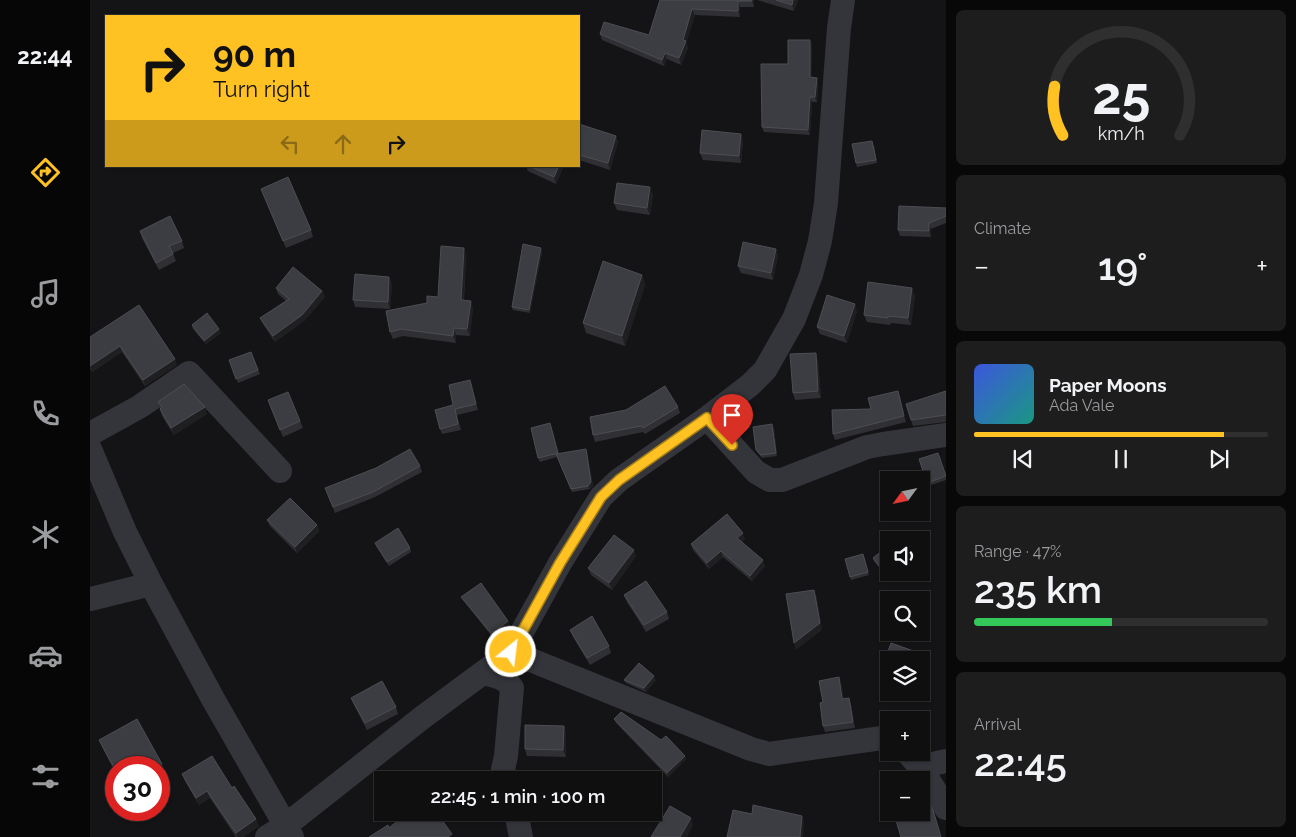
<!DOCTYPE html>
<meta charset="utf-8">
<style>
:root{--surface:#0f0f10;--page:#1d1d1e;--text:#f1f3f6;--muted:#9b9c9f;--line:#2f2f30;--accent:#ffc222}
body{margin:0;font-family:Raleway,sans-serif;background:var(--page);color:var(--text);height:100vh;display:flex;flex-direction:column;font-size:19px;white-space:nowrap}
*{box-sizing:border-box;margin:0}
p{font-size:16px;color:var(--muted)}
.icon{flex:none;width:28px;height:28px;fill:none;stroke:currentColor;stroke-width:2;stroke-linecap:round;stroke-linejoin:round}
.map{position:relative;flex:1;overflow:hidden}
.drawer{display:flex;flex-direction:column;gap:10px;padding:10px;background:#080809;width:350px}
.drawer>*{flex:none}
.banner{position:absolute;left:15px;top:15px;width:475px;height:152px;border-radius:0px;box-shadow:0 1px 4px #0004,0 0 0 1px var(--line);background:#ffc222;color:#111;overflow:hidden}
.needle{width:32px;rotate:237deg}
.fabs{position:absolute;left:790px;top:471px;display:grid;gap:10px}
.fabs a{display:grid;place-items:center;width:50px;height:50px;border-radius:0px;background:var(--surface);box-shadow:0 1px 4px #0004,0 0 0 1px var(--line);font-size:25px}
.speed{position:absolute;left:15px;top:756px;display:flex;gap:10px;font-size:25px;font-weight:700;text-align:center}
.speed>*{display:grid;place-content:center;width:65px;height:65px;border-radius:50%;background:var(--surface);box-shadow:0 1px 4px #0004,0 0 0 1px var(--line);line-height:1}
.speed .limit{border:8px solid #d22;background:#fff;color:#111}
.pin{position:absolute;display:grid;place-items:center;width:42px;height:42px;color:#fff;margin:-51px -21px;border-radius:50% 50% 50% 0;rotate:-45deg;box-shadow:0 0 5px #0007}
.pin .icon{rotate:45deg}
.me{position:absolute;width:55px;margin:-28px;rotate:29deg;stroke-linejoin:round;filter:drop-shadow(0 0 4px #0008)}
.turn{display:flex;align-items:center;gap:18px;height:105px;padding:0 25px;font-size:22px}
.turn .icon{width:65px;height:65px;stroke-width:2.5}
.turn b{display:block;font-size:35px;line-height:42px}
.lanes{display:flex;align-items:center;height:48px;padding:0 25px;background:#0003;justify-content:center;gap:25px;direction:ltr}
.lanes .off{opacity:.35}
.big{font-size:38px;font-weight:600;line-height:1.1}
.drawer .card{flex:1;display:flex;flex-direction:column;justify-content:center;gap:8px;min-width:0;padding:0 18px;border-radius:8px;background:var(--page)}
.drawer .dial{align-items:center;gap:0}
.dial svg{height:130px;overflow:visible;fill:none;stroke:var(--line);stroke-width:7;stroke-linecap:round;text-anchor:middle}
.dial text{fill:var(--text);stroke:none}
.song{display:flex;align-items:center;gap:15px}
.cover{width:60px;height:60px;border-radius:8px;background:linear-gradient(135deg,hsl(230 70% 55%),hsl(170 70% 35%))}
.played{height:5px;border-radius:2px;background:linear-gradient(90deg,var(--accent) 85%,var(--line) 85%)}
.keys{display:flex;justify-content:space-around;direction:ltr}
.heat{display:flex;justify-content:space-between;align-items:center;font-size:28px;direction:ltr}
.charge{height:8px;border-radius:4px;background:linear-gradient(90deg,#34c759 47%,var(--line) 0)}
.trip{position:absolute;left:284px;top:771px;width:288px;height:50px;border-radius:0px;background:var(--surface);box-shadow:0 1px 4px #0004,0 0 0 1px var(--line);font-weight:600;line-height:50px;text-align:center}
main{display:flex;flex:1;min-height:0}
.dock{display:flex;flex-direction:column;width:90px;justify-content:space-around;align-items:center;background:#060606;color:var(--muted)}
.dock .icon{width:35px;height:35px}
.dock .current{color:var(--accent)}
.dock b{font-size:22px;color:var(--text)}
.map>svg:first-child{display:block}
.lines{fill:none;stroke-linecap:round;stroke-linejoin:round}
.street{stroke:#34353b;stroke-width:24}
.wall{fill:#303034}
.shaded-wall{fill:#1f1f22}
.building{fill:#3c3d42;stroke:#4c4e54}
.route-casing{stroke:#a67e16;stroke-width:12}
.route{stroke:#ffc222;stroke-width:9}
</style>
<main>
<nav class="dock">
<b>22:44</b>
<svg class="icon current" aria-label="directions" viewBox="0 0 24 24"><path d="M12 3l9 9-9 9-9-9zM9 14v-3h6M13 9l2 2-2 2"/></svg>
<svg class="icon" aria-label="music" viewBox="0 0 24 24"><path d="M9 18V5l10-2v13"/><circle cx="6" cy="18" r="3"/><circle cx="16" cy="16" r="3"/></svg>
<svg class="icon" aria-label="phone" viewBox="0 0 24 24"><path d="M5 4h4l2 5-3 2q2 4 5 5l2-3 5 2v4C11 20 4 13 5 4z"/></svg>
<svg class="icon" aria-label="climate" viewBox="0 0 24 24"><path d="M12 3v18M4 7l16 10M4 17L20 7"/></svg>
<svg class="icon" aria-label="car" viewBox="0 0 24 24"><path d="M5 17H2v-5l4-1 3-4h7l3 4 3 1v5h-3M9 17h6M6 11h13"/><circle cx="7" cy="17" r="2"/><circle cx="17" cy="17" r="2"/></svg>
<svg class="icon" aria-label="filters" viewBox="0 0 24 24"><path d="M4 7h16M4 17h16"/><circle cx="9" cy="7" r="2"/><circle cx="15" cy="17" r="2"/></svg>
</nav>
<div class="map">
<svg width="856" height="837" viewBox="0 0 856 837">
<rect width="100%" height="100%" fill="#141416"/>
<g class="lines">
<path class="street" d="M617 418 666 472 680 480H692L777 447 793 444 856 435
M0 434 49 407 99 373 190 471
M0 449 35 532 61 584 123 699 202 837
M0 599 61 584
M421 652 661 749 679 754 799 737
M393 673C405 676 415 677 422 688L416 756 413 769 416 780
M817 752 830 767 856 808
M830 767 856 761
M426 812 431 837
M177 837 195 826 333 717 421 652 470 563 511 497 529 480 617 418 660 385 675 370 704 319 721 275 730 241 736 203 749 28 753 0"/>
</g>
<path class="wall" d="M570 0H664V7H650V17L605 15 596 43 598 48 591 65 577 59 574 66 512 40 510 34 559 35Z
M667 0H708L704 11Z
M722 44 721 77 728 83 727 102H722L720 135 674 132 672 127 698 64Z
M489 120 491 125 526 136 528 142 520 170 489 160Z
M651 134 653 141 651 163 613 160 610 153Z
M784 145 787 163 767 167 766 163Z
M436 166H474L466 184 438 171Z
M171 189 221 230 223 237 196 248Z
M563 194 560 215 527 210 524 203Z
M856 208V223L841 229V237L810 236 808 230Z
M50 231 92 241 94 248 83 253 86 261 69 270 52 238Z
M686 249 688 256 683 280 651 273 648 266Z
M452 252 440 313 423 310 422 307Z
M376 255 374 301 383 308 380 336 366 335V343L313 336 303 339 300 332 337 303 348 297Z
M552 275 555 285 535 346 496 333 493 323Z
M299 277 302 284 300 309 265 307 263 300Z
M186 288 232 291 235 297 214 321 185 342 173 324 170 318 196 301 188 294Z
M825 295 821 325 801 323 800 325 777 322 774 315Z
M767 311 757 343 730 334 727 327Z
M102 325 131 333 116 344 103 329Z
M0 337 87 365 55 386 32 352 2 372 0 369Z
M161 352 170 374 148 383 139 360Z
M728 360 731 398 705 400 703 393Z
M380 380 388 410 367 415 371 430 352 434 350 429 363 405Z
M808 391 816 422 745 440 743 434Z
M856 391V422L823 426 821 420Z
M178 400 210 421 213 428 193 437Z
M68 402 117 414 84 435 72 416Z
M588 407 590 413 555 434 553 432 505 442 503 435Z
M460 423 468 454 497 452 503 486 500 489 482 492 467 457 450 462 448 458Z
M684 428 687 456 672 458 668 453 666 450Z
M848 453 856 477V480L838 486 829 459Z
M330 466 332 472 285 497 245 513 235 488Z
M177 520 227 525 229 531 207 553 180 526Z
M655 539 652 542 675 566 662 581 633 557 619 569 603 550 601 544Z
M285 543 320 548 321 552 299 566 286 546Z
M773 554 779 575 761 580 755 559Z
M546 556 522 590 501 575 498 568Z
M783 558 799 572H806L798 579 784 561Z
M534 595 577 612 579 619 556 632 537 602Z
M371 597 418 621 419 624 403 638 373 600Z
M831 613 834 621 831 622Z
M480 630 519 646 521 653 500 665 483 637Z
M801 643 829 653 831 660H799V684L793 682 790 675Z
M749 677 751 683 754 699 759 698 761 704 765 728 735 732 733 726V702Z
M534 680H566L556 692 536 683Z
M261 698 306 707 308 714 277 730 264 705Z
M524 719 596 759 578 777 526 723Z
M474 726 476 733V757L437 756 435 749Z
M9 740 72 764 74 771 69 774V768H26V774L12 747Z
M92 774 142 788 169 826 153 837H146L120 798 109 805 95 781Z"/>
<path class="shaded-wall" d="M662 0H664V7L662 1Z
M703 0H708L704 11 702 5Z
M648 1 650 7V17L648 11Z
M602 9 605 15 596 43 598 48 591 65 589 58 593 40Z
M720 40 722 44 721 82 720 77Z
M575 53 577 59 574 66 572 60Z
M727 78 728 83 727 102 725 97Z
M720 97 722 102 720 135 718 130Z
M651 134 653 141 651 163 649 156Z
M526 136 528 142 520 170 518 163Z
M469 166H474L466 184 464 177Z
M560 187 563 194 560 215 557 208Z
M839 223 841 229V237L839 231Z
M374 248 376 255 373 307 371 300Z
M451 248 452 252 440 313 439 310Z
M686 249 688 256 683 280 681 273Z
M552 275 555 285 535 346 532 336Z
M299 277 302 284 300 309 298 302Z
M822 288 825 295 821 325 818 318Z
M232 291 235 297 214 321 185 342 183 336Z
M381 301 383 308 380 336 377 329Z
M765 304 767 311 757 343 754 336Z
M364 328 366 335V343L363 336Z
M129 329 131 333 116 344 114 341Z
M30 346 32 352 2 372 0 366Z
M726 353 728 360 731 398 728 391Z
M85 359 87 365 55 386 53 380Z
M808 391 810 397 816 422 814 416Z
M115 407 117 414 84 435 81 428Z
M682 424 684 428 687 456 686 453Z
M496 449 503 486 500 489 498 486Z
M227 525 229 531 207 553 205 547Z
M653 533 655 539 650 544 647 538Z
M544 550 546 556 522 590 519 583Z
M631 551 633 557 619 569 617 563Z
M673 560 675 566 662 581 660 576Z
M800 572H806L798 579 796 575Z
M724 590 727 597 732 630 706 650 704 643Z
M418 621 419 624 403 638 402 634Z
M829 653 831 660H827Z
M564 676 566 680 556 692 554 688Z
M749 677 751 683 755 705 752 699Z
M759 698 761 704 765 728 763 722Z
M474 726 476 733V757L473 750Z
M595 756 596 759 578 777 577 773Z
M117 791 120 798 109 805 106 798Z
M712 816 714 822 713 837H710Z
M601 818 603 825 597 837H590Z
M166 819 169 826 153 837H147L146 833Z"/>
<path class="building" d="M570 0H662V1H648V11L602 9 593 40 596 41 589 58 575 53 572 60 510 34 514 22 559 35Z
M686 0H703L702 5Z
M698 40H720V77L727 78 725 97H720L718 130 672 127 671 64H698Z
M489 124 526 136 518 163 489 155Z
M612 130 651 134 649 156 610 153Z
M782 141 786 160 766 163 762 144Z
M439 166H469L464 177Z
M198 177 221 230 193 241 171 189Z
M527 183 560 187 557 208 524 203Z
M809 206 856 208V216L839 223V231L808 230Z
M80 216 92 241 79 246 83 254 66 263 50 231Z
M653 242 686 249 681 273 648 266Z
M433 244 451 248 439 310 422 307Z
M351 246 374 248 371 300 381 301 377 329 364 328 363 336 311 329 300 332 296 311 337 303V296L348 297Z
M513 261 552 275 532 336 493 323Z
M203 267 232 291 212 315 183 336 170 318 199 299 186 288Z
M265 274 299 277 298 302 263 300Z
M778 282 822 288 818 318 798 316V318L774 315Z
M737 295 765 304 754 336 727 327Z
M49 305 85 359 53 380 30 346 0 366V337Z
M117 313 129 329 114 341 102 325Z
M161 352 168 370 146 379 139 360Z
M726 353 728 391 703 393 700 354Z
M380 380 386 404 365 409 368 424 350 429 345 410 363 405 359 385Z
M94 384 115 407 81 428 70 409 72 407 68 402Z
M575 386 588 407 553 428 551 426 503 435 500 417 536 410Z
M808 391 814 416 743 434 742 410 781 409 778 398Z
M856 391V415L821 420 816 404Z
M198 392 210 421 190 430 178 400Z
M460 423 468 453 448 458 441 428Z
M682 424 686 453 671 455 666 450 663 427Z
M320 449 330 466 283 492 243 507 235 488 286 468Z
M496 449 501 482 498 486 481 489 466 454Z
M848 453 856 476 837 483 829 459Z
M200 498 227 525 205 547 177 520Z
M637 514 653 533 647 538 673 560 660 576 631 551 617 563 601 544Z
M308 528 320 548 297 562 285 543Z
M524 535 544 550 519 583 498 568Z
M799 545V572H800L796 575 783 558Z
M773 554 778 572 760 577 755 559Z
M556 581 577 612 554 625 534 595Z
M391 583 418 621 402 634 371 597Z
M724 590 730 623 704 643 696 594Z
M826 597 827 600H816Z
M502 616 519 646 497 658 480 630Z
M801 643 829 653 827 660H799V678L790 675Z
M549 663 564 676 554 688 534 680Z
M749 677 752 699 759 698 763 722 733 726 730 703 733 702 729 681Z
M292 681 306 707 275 723 261 698Z
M531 712 571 740 576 736 595 756 577 773 524 719Z
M47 719 72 764 65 768H26V771L9 740Z
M435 725 474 726 473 750 435 749Z
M122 756 142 788 144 786 166 819 146 833 117 791 106 798 92 774Z
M663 805 712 816 710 837H637L643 810 662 814Z
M580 806 601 818 590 837H561Z
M841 807 843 810 851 837H811L805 817 822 812H831V810Z
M318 812H346L362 834 358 837H279L298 825 299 828Z"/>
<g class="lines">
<g class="route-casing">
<path id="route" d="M421 652 470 563 511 497 529 480 617 418 642 445"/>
</g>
<use href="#route" class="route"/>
</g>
</svg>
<div class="fabs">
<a><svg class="needle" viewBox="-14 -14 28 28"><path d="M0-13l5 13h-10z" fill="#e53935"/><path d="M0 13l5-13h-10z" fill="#9b9c9f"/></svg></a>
<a><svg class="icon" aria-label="sound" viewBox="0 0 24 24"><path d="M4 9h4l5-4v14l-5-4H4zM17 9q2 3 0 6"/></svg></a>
<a><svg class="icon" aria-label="search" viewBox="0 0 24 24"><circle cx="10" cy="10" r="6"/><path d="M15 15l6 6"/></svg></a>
<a><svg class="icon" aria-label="layers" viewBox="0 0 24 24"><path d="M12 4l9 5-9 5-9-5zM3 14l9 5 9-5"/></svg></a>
<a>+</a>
<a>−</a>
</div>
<div class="speed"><div class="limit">30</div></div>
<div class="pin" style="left:642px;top:445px;background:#d93025"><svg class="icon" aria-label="arrive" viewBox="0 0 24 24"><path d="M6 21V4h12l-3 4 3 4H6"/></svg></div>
<svg class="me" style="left:421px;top:652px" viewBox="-20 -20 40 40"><circle r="17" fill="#ffc222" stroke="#fff" stroke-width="3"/><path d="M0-11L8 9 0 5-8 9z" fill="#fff"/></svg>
<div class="trip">22:45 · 1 min · 100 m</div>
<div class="banner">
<div class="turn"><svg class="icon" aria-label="right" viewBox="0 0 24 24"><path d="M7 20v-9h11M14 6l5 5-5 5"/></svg><div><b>90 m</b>Turn right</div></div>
<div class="lanes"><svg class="icon off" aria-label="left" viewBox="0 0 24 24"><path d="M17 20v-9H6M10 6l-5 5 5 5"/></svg><svg class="icon off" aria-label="ahead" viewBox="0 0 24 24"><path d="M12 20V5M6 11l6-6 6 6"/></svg><svg class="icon" aria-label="right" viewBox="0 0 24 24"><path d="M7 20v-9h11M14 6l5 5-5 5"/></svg></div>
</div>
</div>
<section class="drawer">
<div class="card dial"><svg viewBox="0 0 100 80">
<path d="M14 69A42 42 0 1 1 86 69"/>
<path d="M14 69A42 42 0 0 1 9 39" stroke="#ffc222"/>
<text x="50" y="56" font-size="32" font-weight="700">25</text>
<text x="50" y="72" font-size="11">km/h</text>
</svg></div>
<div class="card"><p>Climate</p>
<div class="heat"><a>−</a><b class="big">19°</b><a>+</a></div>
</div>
<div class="card">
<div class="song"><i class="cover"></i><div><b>Paper Moons</b><p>Ada Vale</p></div></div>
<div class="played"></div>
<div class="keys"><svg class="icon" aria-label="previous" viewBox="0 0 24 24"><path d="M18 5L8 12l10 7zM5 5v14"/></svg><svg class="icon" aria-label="pause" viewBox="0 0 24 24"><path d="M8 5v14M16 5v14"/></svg><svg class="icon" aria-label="next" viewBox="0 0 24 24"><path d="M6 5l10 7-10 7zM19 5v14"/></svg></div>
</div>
<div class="card"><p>Range · 47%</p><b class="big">235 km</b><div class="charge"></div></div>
<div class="card"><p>Arrival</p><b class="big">22:45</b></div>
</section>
</main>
